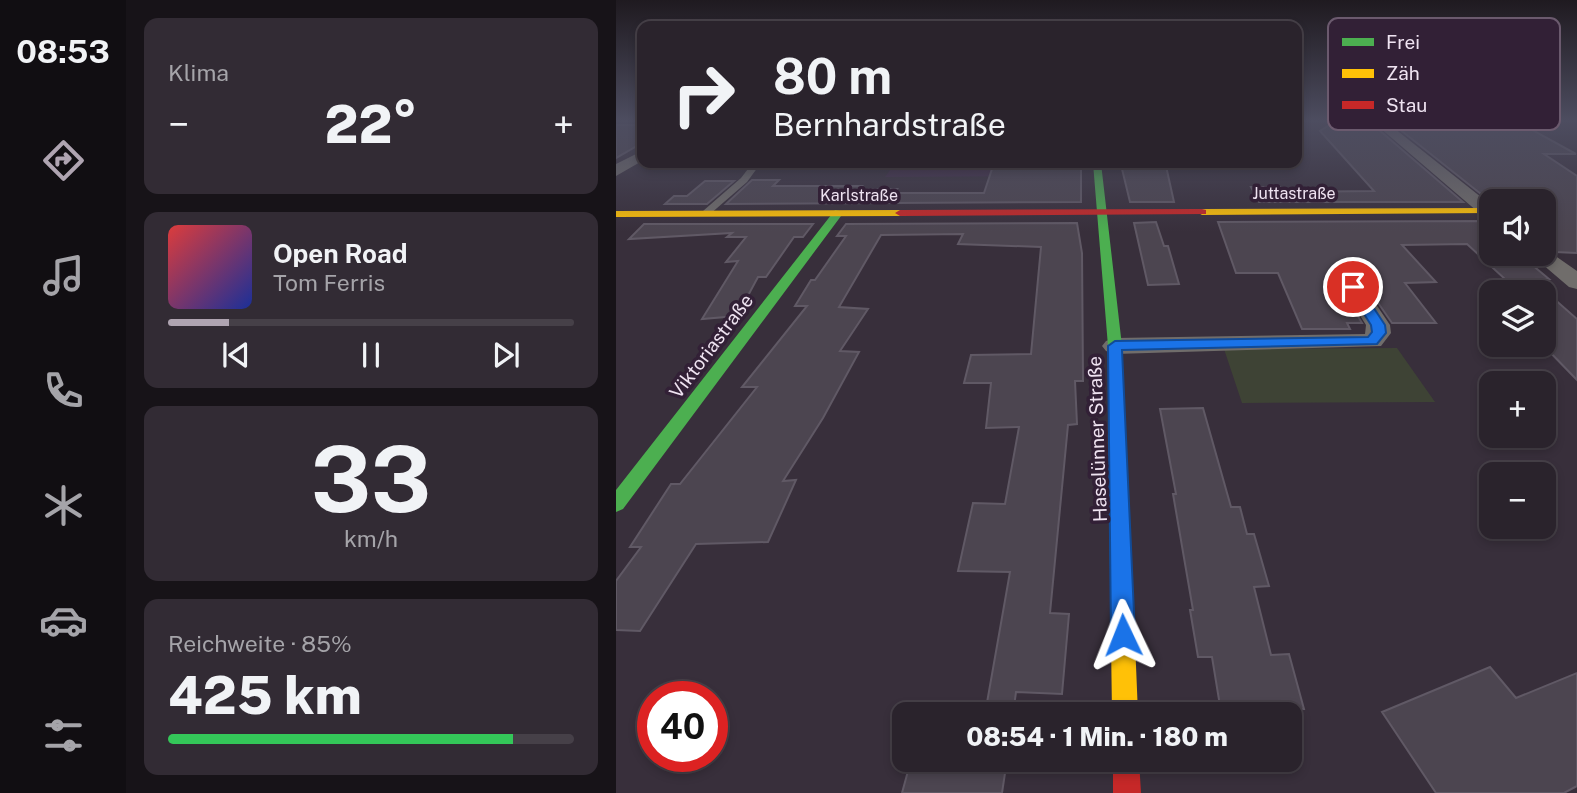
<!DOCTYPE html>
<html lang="de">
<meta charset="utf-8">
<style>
:root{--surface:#2a232c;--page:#322b34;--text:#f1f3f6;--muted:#a5a4a9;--line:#464048;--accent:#afa4b1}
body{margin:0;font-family:"Public Sans",sans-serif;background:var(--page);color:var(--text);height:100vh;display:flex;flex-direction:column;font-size:26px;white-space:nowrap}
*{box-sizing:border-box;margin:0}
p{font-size:23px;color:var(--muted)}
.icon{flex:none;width:38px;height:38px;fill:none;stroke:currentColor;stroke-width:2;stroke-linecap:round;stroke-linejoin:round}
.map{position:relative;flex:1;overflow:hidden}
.side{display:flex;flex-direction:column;gap:18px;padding:18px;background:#171318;width:490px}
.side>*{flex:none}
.guide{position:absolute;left:21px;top:21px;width:665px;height:147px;border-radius:14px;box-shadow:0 4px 10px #0003,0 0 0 2px var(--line);background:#2a232c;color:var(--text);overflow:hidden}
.buttons{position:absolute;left:863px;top:189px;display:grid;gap:14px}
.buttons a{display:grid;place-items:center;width:77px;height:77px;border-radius:14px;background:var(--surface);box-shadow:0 4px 10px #0003,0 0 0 2px var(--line);font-size:35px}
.speed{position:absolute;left:21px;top:681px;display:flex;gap:14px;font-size:35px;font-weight:700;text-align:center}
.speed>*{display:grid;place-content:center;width:91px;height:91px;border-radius:50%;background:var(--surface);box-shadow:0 4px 10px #0003,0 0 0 2px var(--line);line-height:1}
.speed .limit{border:10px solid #d22;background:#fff;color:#111}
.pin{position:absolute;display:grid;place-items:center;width:60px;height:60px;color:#fff;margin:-30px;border:4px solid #fff;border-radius:50%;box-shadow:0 2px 7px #0007}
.me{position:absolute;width:77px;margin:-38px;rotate:358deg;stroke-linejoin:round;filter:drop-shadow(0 0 5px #0008)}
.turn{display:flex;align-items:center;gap:24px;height:147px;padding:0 21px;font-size:32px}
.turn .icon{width:91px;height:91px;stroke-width:2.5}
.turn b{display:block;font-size:49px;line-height:60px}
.big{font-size:52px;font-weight:800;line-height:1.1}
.side .card{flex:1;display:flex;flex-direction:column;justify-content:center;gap:10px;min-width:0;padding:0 24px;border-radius:14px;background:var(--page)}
.side .dial{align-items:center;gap:0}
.dial b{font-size:91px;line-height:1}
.song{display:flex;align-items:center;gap:21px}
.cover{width:84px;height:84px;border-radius:10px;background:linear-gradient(135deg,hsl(0 70% 55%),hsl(230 70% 35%))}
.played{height:7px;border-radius:4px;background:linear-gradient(90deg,var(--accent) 15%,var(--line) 15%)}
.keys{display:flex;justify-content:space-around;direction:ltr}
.heat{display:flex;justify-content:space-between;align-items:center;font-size:38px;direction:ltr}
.charge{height:10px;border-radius:5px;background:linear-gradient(90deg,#34c759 85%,var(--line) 0)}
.trip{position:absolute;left:276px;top:702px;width:410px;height:70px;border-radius:14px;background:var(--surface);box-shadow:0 4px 10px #0003,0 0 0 2px var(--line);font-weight:800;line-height:70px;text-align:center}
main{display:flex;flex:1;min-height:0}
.menu{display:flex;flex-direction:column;width:126px;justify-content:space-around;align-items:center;background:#110e12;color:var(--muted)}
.menu .icon{width:49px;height:49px}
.menu .current{color:var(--accent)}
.menu b{font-size:32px;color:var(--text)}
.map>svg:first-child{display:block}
.built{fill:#422d47}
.green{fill:#3e4335}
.building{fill:#4c4550;stroke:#605965;stroke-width:2}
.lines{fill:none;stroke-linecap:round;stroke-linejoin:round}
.lane{fill:#706d6b;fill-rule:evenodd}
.street{fill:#706d6b;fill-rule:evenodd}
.fast{fill:#4caf50;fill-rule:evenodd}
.slow{fill:#ffc107;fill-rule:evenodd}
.jam{fill:#c62828;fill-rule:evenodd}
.route{fill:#1a73e8;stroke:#114b97;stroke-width:2}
.labels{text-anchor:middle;stroke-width:7;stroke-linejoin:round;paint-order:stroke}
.far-street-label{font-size:16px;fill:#efe3f1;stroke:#322036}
.street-label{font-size:19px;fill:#efe3f1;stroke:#322036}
.key{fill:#322036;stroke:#6b5a6e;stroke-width:2}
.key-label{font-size:19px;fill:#efe3f1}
</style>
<main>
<nav class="menu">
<b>08:53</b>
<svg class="icon current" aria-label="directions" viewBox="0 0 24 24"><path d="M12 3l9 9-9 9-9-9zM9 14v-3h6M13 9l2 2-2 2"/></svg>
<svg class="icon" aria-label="music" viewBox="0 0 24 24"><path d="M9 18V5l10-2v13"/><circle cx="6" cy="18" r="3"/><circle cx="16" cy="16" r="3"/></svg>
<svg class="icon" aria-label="phone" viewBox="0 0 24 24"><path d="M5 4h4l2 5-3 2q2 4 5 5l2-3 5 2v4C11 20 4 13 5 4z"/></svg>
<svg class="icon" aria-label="climate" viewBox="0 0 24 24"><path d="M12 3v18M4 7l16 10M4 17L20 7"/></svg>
<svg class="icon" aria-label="car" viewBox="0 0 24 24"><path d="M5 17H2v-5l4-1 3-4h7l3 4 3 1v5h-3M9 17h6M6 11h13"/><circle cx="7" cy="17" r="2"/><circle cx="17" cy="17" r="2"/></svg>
<svg class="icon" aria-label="filters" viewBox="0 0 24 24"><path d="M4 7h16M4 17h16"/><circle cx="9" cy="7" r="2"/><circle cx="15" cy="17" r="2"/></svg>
</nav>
<section class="side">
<div class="card"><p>Klima</p>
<div class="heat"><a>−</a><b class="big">22°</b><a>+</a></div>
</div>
<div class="card">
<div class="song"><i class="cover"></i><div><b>Open Road</b><p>Tom Ferris</p></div></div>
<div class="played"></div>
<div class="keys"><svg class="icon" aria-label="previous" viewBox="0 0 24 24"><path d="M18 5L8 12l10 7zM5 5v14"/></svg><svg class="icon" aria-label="pause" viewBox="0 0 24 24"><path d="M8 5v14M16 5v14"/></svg><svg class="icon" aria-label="next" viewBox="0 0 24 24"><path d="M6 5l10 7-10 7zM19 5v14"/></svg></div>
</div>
<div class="card dial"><b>33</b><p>km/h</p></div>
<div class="card"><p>Reichweite · 85%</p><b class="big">425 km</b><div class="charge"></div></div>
</section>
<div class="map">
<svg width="961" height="793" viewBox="0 0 961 793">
<rect width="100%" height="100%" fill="#382f3b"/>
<path class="built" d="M279 163H432L440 176 269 177Z"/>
<path class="green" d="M781 348 819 402 626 403 608 349Z"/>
<path class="building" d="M718 122 755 123 847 202H643L635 187H664L667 192 758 191 704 131Z
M902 122 960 154H928L961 176V253L939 252 928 245V201L875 202 777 124Z
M0 125H26V143L0 158Z
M378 163H465V202L110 204 136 180H163L157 186H246L243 190 281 189 278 193H368Z
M521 165 550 166 558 202H514L506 169Z
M89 181H118L91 204H49L58 196H71Z
M875 221V254H903L933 279 890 280 851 244 786 245 820 282 789 283 820 323H776L747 281 736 277 728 279 724 286 746 323H731L734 329H686L662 273H620L602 222Z
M540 222 548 246H552L563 284 532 285 518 223Z
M461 223 466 253 467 381H459L461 424 452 425 434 613 453 614 446 694 400 692 397 714H369L394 572 342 571 357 503 389 504 403 427 370 428 375 383H348L355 355 415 354 425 247 342 244 347 234 265 235 223 307 252 309 224 351 243 352 207 418 167 481 180 480 152 542 80 544 24 631 0 630V581L25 547H14L55 484H64L141 387H126L191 306H179L195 280H199L230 236H221L230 224Z
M28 224H197L187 237H178L150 277H142L121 316 86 319 122 261 110 262 130 237H111L116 233 13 239Z
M928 290 961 319V380L928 346Z
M587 408 615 507H624L631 534H638L653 586 638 587 655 655 673 654 688 709 605 712 596 657H582L574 610H577L557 494H560L544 409Z
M874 667 900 698 961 673V786L948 793H820L766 712Z
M295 760H391L386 793H286Z"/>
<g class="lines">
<path class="lane" d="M135 165 142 167 131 182 93 215H87V211L125 178Z"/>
<path class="street" d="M756 121H769L875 205V219L869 218Z
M26 151V161L0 176V164Z
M928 248 961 271V289L953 287 919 258 916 254H928Z
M737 280 745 282 774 325 775 333 765 346 499 354 490 351 486 346 490 341 499 338 749 334 750 325 726 287 729 282Z"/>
<path class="fast" d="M477 163H485L506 346 516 569 512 576 505 578 498 576 494 569 492 346Z
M219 210 228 212 7 509 0 512V490Z"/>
<path class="slow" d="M870 208 875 211 874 213 586 215 581 212 586 209Z
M0 211 284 210 289 213 284 216 0 217Z
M505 560 512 562 516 569 522 714H496L494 569 498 562Z"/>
<path class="jam" d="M586 209 590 210V214L284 216 279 213 284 210Z
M497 760H523L525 793H497Z"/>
</g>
<linearGradient id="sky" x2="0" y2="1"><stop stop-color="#1f1a20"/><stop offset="0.52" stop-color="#4d4d60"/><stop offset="1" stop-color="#4d4d60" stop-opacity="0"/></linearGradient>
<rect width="961" height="232" fill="url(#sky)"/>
<path class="route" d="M737 283 742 284 769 325 770 333 761 344 506 350 519 635 515 643 507 646 499 643 495 635 492 346 499 341 752 337 756 332 755 325 731 287Z"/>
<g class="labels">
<g class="far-street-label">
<text x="678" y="199">Juttastraße</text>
<text x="243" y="201">Karlstraße</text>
</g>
<g class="street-label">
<text transform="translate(95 346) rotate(-53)" y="7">Viktoriastraße</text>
<text transform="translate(481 439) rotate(-92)" y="7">Haselünner Straße</text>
</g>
</g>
<rect x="712" y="18" width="232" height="112" rx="10" class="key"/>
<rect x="726" y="38" width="32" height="8" fill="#4caf50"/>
<rect x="726" y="69" width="32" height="9" fill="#ffc107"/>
<rect x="726" y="101" width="32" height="8" fill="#c62828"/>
<g class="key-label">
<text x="770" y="49">Frei</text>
<text x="770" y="80">Zäh</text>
<text x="770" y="112">Stau</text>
</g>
</svg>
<div class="buttons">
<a><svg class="icon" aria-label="sound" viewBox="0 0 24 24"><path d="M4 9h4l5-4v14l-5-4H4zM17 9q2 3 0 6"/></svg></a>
<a><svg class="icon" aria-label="layers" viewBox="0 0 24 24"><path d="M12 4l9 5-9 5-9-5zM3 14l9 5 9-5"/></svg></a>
<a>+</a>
<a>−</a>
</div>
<div class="speed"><div class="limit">40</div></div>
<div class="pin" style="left:737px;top:287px;background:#d93025"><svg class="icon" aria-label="arrive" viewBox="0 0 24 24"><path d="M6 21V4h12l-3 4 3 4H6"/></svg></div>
<svg class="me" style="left:507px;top:635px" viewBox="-20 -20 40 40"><path d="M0-17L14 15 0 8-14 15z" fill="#1a73e8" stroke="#fff" stroke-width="4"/></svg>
<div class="trip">08:54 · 1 Min. · 180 m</div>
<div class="guide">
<div class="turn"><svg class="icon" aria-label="right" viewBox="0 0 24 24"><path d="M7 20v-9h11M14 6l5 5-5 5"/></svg><div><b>80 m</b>Bernhardstraße</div></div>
</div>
</div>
</main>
